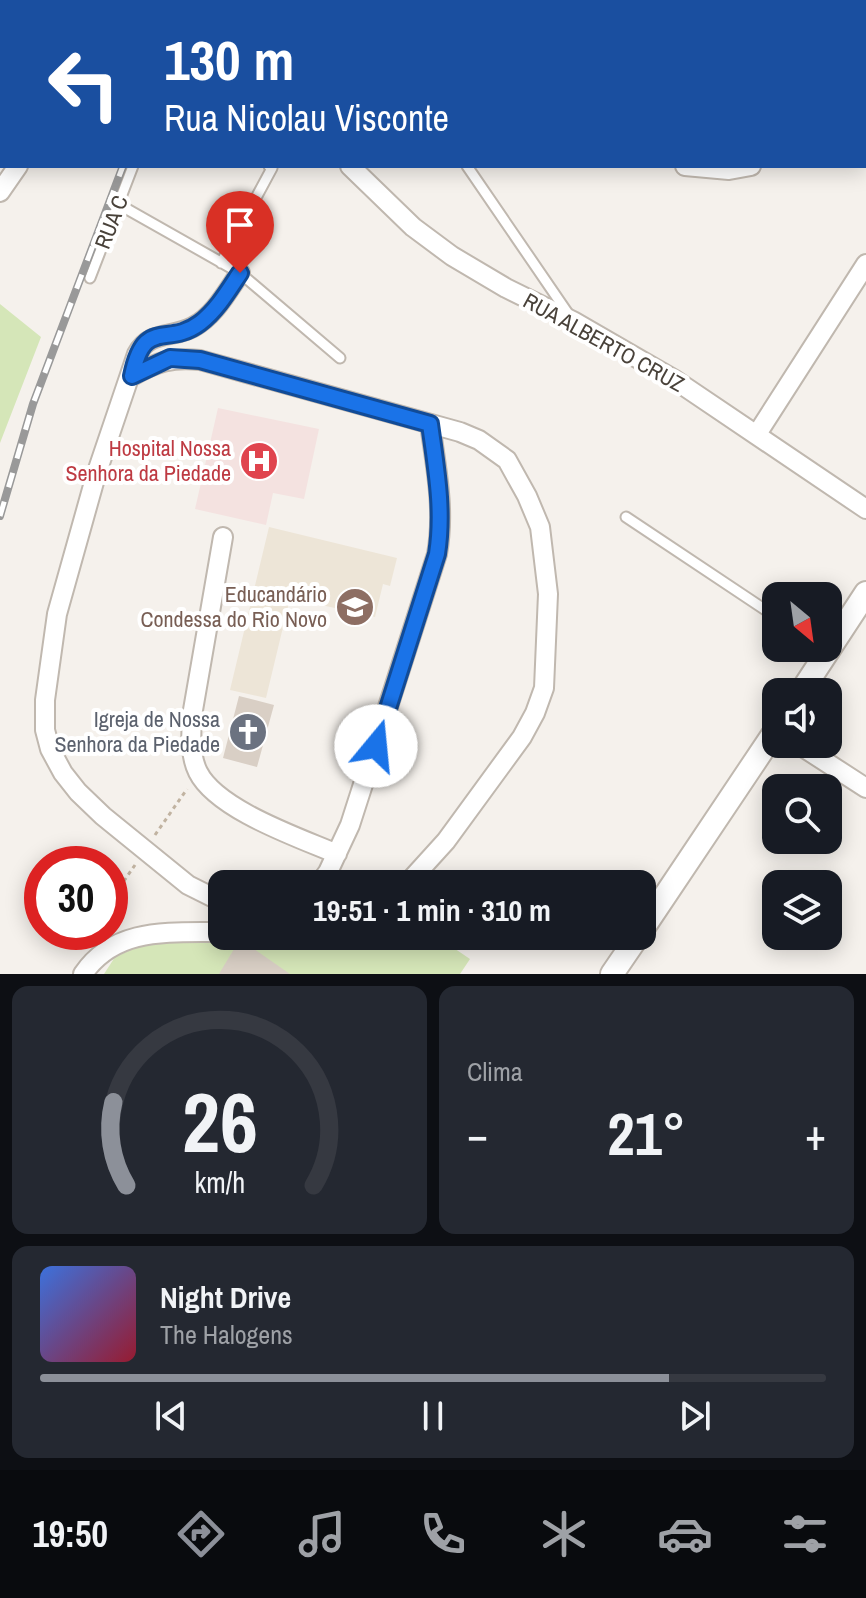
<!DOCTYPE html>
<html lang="pt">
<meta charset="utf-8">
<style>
:root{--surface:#171b24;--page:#242831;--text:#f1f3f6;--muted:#9ea1a6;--line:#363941;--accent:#8c9099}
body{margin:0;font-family:"Archivo Narrow",sans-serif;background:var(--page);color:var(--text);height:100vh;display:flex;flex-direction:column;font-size:30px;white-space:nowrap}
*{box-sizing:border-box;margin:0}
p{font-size:26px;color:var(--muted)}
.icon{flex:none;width:44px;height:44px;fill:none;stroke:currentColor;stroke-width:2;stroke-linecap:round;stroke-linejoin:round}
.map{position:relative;height:974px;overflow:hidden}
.side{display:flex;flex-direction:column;gap:12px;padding:12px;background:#0d0f14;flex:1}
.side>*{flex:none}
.guide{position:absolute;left:0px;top:0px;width:866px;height:168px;box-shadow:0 4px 20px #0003;background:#1a4fa0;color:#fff;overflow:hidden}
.needle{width:52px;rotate:151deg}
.tools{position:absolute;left:762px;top:582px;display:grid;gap:16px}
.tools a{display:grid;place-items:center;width:80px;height:80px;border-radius:16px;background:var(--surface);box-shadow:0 4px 20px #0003;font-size:40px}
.speed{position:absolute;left:24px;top:846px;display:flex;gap:16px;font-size:40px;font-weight:700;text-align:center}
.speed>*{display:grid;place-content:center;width:104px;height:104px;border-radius:50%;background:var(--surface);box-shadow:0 4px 20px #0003;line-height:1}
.speed .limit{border:12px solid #d22;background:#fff;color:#111}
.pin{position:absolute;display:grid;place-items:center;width:68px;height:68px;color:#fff;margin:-82px -34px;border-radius:50% 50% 50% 0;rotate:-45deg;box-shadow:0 0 8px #0007}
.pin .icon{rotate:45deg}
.me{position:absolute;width:88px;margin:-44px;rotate:17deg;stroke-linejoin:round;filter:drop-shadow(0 0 6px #0008)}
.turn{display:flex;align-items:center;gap:28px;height:168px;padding:0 32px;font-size:36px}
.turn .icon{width:104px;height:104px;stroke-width:2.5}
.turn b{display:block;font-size:56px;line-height:68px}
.big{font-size:60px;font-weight:700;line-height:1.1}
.side .widget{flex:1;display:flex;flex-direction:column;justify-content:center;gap:12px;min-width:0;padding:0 28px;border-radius:16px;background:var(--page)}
.side .dial{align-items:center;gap:0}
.dial svg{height:208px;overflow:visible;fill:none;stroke:var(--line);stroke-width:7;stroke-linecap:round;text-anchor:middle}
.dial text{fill:var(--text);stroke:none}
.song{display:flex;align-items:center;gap:24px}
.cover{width:96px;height:96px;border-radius:12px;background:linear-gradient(135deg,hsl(220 70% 55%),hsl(350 70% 35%))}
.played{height:8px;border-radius:4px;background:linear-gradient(90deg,var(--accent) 80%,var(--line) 80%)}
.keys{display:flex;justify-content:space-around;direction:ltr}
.heat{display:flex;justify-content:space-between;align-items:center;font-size:44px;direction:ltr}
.side .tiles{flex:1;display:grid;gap:12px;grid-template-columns:1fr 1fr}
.widget:last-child{grid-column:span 2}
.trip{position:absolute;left:208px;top:870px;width:448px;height:80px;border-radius:16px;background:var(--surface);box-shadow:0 4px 20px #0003;font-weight:700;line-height:80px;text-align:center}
.tabs{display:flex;height:128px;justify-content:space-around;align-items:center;background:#090b0e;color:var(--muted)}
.tabs .icon{width:56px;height:56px}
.tabs .current{color:var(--accent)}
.tabs b{font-size:36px;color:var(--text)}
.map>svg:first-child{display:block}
.education{fill:#ede5d7}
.medical{fill:#f4e2e0}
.green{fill:#d5e6b8}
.building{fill:#d9cfc5}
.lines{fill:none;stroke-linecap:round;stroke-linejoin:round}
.service-casing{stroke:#c0b8af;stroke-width:13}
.minor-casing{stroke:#c0b8af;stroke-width:22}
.tertiary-casing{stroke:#c0b8af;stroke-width:26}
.path{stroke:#c1b3a1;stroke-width:3;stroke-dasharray:4 4;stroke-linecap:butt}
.service{stroke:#fff;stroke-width:9}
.minor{stroke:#fff;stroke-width:18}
.tertiary{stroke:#fff;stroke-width:22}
.rail-casing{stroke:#999;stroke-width:8}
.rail{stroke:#fff;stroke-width:5;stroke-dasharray:15;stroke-linecap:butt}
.route-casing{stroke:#114b97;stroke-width:20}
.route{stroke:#1a73e8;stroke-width:14}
.labels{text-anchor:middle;stroke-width:8;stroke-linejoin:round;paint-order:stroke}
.street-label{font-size:22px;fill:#49423a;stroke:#fff}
.health-label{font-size:22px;fill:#be3a42;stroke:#fff;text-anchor:end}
.education-label{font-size:22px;fill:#785e54;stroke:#fff;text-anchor:end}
.worship-label{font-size:22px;fill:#5b616d;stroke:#fff;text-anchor:end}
</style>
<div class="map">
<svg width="866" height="974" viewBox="0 0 866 974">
<rect width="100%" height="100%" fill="#f5f1ec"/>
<path class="education" d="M269 527 397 558 390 586 383 584 375 617 290 598 266 698 230 690Z"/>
<path class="medical" d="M218 408 319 429 304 499 273 493 266 525 195 509Z"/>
<path class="green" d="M0 304 41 337 0 443Z
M287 936H436L470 959 460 974H104L115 957 146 943Z"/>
<path class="building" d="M239 696 274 705 257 767 223 758Z
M251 947 290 974H219L234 949Z"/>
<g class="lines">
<g class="service-casing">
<path id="service" d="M467 166 569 315
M118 204 240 273 340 358
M221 263 272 168 269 166
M90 278 133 166
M626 517 776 617"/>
</g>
<g class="minor-casing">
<path id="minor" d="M111 2 112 0
M217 2 218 0
M752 2 753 0
M864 47 866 44
M350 166 413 227 452 256 506 288 573 321 675 380 866 509
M685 166 729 170 751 166
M0 192 18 166
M132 376C156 362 172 357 200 360L460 432 479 440 507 460 527 496 540 527 548 594 544 688 535 713 522 737 446 841 407 884
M757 434 866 264
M223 537 193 710C191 730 189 754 198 772 217 810 300 838 337 854
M798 744 866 788
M319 884 328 872 350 825 437 554C445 510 436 468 430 424
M222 902 188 885 103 816 78 792 63 773 50 749 45 730V700L57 614 96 475 137 354C150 330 173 338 193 327 214 316 227 292 240 273
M83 974C116 926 171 933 222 932"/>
</g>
<g class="tertiary-casing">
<path id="tertiary" d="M801 692 866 593
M642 930 776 730
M612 974 638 936"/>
</g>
<path class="path" d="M155 835 187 789
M110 901 135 865"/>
<use href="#service" class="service"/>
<use href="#minor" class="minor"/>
<use href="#tertiary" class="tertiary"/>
<g class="rail-casing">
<path id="rail" d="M188 2 189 0
M0 516 33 404 123 166"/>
</g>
<use href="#rail" class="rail"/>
</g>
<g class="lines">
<g class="route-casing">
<path id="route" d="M240 273C228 291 217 310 200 323 167 348 144 316 132 376L170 358 200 360 430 424C436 468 444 510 437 554L376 746"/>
</g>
<use href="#route" class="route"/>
</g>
<defs>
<g id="hospital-disc" transform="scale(2)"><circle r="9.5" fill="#e0444e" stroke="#fff"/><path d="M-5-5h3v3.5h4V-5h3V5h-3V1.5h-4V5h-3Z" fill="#fff"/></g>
<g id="school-disc" transform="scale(2)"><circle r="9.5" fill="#8d6e63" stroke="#fff"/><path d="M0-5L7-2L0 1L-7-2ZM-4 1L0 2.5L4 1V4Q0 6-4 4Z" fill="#fff"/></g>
<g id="church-disc" transform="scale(2)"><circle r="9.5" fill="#6b7280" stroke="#fff"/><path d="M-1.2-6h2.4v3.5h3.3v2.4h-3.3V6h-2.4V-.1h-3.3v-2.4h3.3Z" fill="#fff"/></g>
</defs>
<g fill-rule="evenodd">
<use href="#hospital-disc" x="259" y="461"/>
<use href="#school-disc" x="355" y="607"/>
<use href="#church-disc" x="248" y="732"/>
</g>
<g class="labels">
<g class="street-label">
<text transform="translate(111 222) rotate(-69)" y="8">RUA C</text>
<text transform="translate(604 342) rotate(29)" y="8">RUA ALBERTO CRUZ</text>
</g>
<g class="health-label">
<text x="231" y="456">Hospital Nossa<tspan x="231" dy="25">Senhora da Piedade</tspan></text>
</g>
<g class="education-label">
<text x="327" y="602">Educandário<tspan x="327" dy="25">Condessa do Rio Novo</tspan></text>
</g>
<g class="worship-label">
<text x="220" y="727">Igreja de Nossa<tspan x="220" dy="25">Senhora da Piedade</tspan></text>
</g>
</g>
</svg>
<div class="tools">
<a><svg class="needle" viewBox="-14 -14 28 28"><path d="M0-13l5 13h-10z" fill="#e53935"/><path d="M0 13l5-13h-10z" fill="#9ea1a6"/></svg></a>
<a><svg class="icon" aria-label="sound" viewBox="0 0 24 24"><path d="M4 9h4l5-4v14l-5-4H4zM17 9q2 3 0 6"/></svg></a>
<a><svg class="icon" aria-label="search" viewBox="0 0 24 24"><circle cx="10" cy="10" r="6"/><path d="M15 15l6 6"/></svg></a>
<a><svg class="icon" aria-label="layers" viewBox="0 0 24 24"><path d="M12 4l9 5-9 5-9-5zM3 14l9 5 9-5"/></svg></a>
</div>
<div class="speed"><div class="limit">30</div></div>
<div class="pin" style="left:240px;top:273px;background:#d93025"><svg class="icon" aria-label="arrive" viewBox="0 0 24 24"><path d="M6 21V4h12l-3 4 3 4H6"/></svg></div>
<svg class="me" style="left:376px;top:746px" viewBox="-20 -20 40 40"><circle r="19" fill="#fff"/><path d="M0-13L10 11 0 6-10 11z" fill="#1a73e8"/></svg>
<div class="trip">19:51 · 1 min · 310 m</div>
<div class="guide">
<div class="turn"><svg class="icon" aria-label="left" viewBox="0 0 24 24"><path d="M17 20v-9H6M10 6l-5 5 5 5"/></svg><div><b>130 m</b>Rua Nicolau Visconte</div></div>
</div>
</div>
<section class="side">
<div class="tiles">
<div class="widget dial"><svg viewBox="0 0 100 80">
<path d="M14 69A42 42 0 1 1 86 69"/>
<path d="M14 69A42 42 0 0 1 9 37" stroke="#8c9099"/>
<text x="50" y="56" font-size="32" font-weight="700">26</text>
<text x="50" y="72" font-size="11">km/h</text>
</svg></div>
<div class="widget"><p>Clima</p>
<div class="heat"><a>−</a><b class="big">21°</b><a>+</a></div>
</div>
<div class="widget">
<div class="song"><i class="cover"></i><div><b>Night Drive</b><p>The Halogens</p></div></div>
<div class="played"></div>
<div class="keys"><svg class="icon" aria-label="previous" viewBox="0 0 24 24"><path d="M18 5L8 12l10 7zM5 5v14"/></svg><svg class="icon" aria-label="pause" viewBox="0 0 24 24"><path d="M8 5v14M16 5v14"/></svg><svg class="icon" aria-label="next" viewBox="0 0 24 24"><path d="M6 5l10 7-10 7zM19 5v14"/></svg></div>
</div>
</div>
</section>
<nav class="tabs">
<b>19:50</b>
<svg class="icon current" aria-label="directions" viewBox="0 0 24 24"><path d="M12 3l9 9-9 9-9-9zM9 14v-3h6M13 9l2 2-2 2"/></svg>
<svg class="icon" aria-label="music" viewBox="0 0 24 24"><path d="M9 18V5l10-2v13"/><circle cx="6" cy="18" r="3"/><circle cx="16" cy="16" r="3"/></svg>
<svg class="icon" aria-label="phone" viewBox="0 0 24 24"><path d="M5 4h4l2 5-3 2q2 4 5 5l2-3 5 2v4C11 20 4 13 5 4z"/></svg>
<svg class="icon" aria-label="climate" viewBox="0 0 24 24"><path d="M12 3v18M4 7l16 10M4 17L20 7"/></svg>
<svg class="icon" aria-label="car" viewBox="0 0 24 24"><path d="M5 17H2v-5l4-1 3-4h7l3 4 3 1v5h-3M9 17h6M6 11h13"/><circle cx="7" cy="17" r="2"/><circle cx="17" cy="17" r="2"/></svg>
<svg class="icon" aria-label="filters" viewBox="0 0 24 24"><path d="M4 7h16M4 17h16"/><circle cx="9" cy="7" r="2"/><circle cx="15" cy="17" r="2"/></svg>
</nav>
